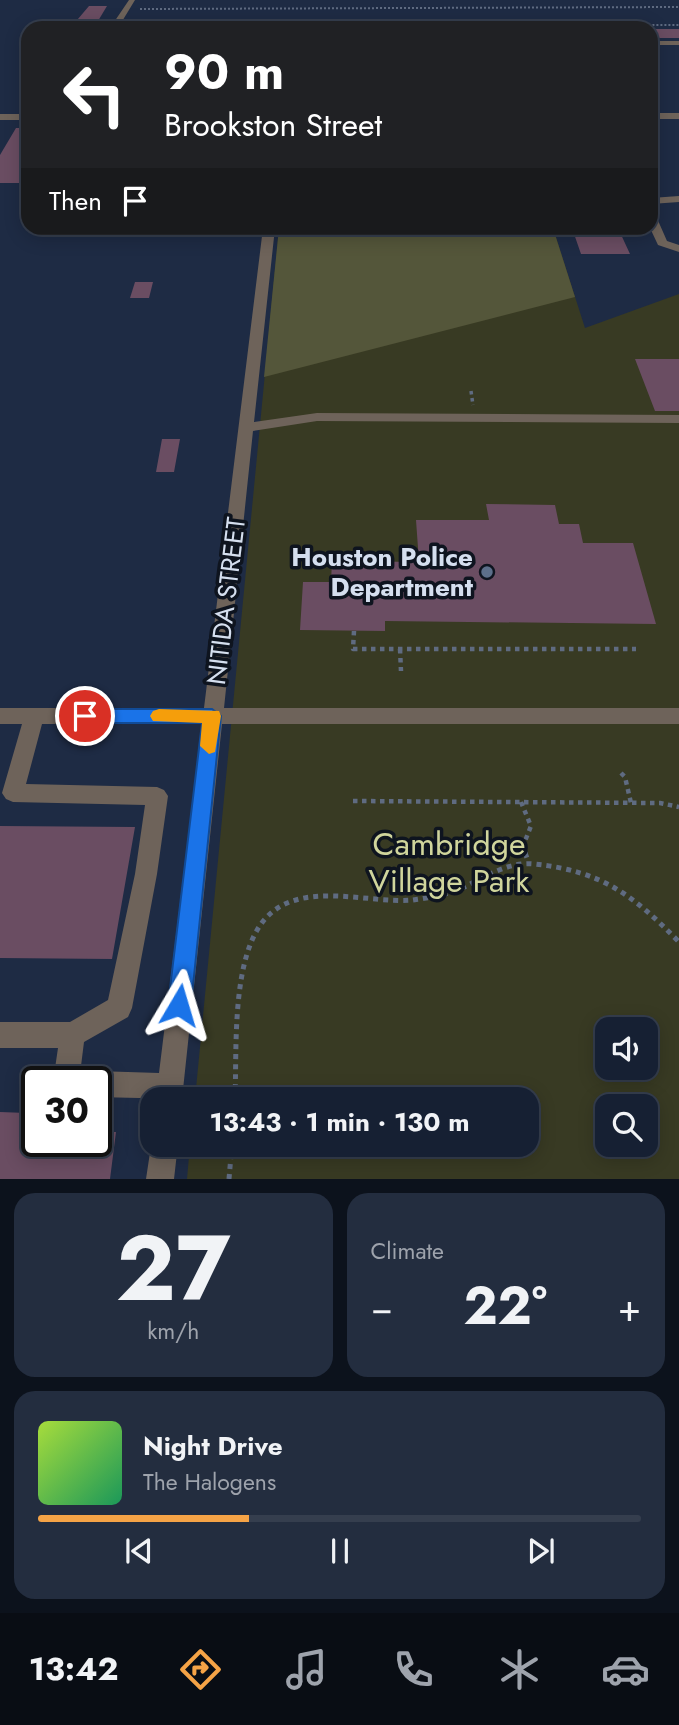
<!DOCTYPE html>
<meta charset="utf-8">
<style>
:root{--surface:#162033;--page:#232d3f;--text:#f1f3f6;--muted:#9ea3ac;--line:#353e4e;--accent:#f5a346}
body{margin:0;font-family:Jost,sans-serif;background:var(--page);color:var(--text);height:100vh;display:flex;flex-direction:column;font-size:26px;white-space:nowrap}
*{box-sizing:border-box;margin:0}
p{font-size:23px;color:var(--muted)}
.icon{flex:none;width:38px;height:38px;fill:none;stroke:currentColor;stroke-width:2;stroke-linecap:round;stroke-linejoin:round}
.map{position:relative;height:1179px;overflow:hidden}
.sheet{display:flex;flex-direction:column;gap:14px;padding:14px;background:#0c121c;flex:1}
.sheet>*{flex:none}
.guide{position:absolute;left:21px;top:21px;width:637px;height:214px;border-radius:21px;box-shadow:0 4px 18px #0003,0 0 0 2px var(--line);background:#202124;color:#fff;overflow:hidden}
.tools{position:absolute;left:595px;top:1017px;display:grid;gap:14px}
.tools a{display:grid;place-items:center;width:63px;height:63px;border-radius:14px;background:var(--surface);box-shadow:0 4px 18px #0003,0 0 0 2px var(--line);font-size:35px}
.speed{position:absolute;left:21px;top:1066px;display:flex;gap:14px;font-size:35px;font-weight:700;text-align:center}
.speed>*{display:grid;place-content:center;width:91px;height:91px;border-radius:50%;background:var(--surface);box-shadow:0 4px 18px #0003,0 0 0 2px var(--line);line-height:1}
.speed .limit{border:4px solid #111;border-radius:10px;background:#fff;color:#111}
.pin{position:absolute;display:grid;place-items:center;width:60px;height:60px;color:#fff;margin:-30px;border:4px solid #fff;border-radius:50%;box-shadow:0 2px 7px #0007}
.me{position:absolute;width:77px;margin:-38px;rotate:7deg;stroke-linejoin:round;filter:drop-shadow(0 0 5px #0008)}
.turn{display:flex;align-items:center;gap:24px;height:147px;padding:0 28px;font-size:32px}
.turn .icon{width:91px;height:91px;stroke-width:2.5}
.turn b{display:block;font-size:49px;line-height:60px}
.then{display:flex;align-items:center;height:66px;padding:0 28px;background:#0003;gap:14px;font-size:26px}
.big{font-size:52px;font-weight:700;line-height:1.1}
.sheet .widget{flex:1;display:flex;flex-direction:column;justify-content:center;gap:10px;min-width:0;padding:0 24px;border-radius:21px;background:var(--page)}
.sheet .dial{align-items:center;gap:0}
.dial b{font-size:91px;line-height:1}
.song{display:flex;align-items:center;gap:21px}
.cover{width:84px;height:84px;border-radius:10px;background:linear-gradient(135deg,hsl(80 70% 55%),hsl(150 70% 35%))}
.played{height:7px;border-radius:4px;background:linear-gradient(90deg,var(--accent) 35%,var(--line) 35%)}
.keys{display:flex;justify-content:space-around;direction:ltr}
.heat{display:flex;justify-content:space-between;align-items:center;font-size:38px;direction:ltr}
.sheet .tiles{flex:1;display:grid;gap:14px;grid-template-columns:1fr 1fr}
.widget:last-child{grid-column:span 2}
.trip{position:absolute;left:140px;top:1087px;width:399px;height:70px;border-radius:21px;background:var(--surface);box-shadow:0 4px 18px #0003,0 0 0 2px var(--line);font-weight:700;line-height:70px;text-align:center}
.tab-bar{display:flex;height:112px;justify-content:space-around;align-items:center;background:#090d14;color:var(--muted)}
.tab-bar .icon{width:49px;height:49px}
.tab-bar .selected{color:var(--accent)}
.tab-bar b{font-size:32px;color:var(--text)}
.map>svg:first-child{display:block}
.green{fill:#383a23;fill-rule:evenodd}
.forest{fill:#54563a}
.building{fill:#6a4d62}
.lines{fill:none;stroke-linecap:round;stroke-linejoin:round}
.path-far3{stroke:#5f6b81;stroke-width:2;stroke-dasharray:2 2;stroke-linecap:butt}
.path-far2{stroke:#5f6b81;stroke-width:3.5;stroke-dasharray:3.5 3.5;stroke-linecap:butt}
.path-far1{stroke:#5f6b81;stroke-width:4.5;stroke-dasharray:4.5 4.5;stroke-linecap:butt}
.path{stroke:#5f6b81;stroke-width:5;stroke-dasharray:5 5;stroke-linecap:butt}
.minor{fill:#6e635a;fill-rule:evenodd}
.route{fill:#1a73e8;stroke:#114b97;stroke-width:2}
.slow{fill:#f59e0b}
.service-dot{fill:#5c6f8a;stroke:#0e141f;stroke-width:2.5}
.labels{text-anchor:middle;stroke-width:7;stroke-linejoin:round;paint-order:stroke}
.poi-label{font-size:26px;font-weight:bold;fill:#d5dfef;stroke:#0e141f;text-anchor:end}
.street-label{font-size:26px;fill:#d5dfef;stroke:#0e141f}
.near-park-label{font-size:32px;fill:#d0d59c;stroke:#0e141f}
</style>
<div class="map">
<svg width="679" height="1179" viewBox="0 0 679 1179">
<rect width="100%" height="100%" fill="#1e2b44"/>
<path class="green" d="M279 228H553L585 328 679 294V1179H187L190 1145 527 1144V1099H195ZM607 1029H646V1068H607ZM607 1106H646V1144H607Z"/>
<path class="forest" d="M279 228H553L575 297 264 377Z"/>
<path class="building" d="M89 6H107L95 26H72Z
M651 29H679V38H651Z
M16 128H28V183H0V155Z
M572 228H618L630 254H581Z
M135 282H153L149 298H130Z
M635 359H679V411H655Z
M162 439H180L174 472H156Z
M486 504 555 505 559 524H579L583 543H633L656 624 385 621V631L300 630 303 582H331L332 561 419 562 416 520H489Z
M0 826 135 827 112 959 0 958Z
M0 1112 27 1113 23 1132H37V1141H96V1132H116L110 1179H0Z"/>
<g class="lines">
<path class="path-far3" d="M140 9 679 7
M133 21 146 25H679"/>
<path class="path-far2" d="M471 391 473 405"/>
<path class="path-far1" d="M354 631 353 649H636
M400 649 401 671
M621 773 625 777 631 803
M353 801 660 803 679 807
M521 802 531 826 523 846 526 854"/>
<path class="path" d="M525 853 529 863
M235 1099C237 1049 231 958 265 919 300 879 368 904 413 900 427 898 441 896 455 891 480 881 505 861 534 864 602 871 633 895 679 942
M229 1179 232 1144"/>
<path class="minor" d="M129 0H135L118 28H110Z
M651 41H679V45H651Z
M651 113H679V119H651Z
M0 114H28V120H0Z
M679 196V202L651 204V198Z
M651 213 656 216 667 241 679 245V252L658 245 650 228Z
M263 228H275L254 422 317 413 679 415V423L317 421 253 431 224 708H679V724H222L182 1099 96 1097V1082H84L87 1075 96 1071 159 1073 202 724H42L26 784 157 787 164 790 168 796 157 874 132 1008 128 1017 84 1042 79 1082H53L58 1048H0V1022H70L108 1000 135 874 145 805 13 802 6 799 2 793 22 724H0V708H204Z
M152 1139V1144H178L174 1179H146Z"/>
</g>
<path class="route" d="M85 709H212L221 716 191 1005 187 1013 179 1016 171 1013 168 1005 202 723H85L76 716Z"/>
<path class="slow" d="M159 709 219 711 221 716 215 752 209 754 200 746 202 723 153 721 150 716 153 711Z"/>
<circle class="service-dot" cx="487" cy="572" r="7"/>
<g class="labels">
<g class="poi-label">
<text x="473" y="566">Houston Police<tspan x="473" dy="30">Department</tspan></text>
</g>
<g class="street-label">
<text transform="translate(226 601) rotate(-83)" y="9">NITIDA STREET</text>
</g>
<g class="near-park-label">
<text x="449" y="855">Cambridge<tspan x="449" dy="37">Village Park</tspan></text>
</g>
</g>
</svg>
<div class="tools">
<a><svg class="icon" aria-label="sound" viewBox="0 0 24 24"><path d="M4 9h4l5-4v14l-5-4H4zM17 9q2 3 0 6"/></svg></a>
<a><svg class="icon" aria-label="search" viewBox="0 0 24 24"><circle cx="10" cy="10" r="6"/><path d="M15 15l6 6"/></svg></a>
</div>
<div class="speed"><div class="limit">30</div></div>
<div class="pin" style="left:85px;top:716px;background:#d93025"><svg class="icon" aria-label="arrive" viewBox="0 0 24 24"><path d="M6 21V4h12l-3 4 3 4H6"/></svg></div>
<svg class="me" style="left:179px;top:1005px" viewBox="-20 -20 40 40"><path d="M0-17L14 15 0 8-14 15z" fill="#1a73e8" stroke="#fff" stroke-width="4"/></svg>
<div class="trip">13:43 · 1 min · 130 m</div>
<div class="guide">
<div class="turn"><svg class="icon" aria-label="left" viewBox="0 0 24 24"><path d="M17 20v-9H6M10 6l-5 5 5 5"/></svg><div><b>90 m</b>Brookston Street</div></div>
<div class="then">Then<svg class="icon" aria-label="arrive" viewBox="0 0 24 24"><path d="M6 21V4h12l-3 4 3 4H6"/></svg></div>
</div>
</div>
<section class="sheet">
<div class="tiles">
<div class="widget dial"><b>27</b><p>km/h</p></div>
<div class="widget"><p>Climate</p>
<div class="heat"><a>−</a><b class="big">22°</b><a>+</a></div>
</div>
<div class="widget">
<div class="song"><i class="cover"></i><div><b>Night Drive</b><p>The Halogens</p></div></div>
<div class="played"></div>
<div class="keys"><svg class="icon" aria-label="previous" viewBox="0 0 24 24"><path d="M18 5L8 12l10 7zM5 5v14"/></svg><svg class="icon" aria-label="pause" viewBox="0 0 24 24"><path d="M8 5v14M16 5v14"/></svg><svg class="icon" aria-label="next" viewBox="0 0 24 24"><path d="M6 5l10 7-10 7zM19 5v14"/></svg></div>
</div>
</div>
</section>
<nav class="tab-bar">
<b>13:42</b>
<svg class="icon selected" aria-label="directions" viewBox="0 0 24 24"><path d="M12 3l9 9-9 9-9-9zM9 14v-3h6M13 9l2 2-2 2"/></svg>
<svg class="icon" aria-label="music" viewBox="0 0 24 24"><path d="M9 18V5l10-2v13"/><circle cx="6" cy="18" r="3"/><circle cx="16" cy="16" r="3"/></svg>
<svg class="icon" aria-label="phone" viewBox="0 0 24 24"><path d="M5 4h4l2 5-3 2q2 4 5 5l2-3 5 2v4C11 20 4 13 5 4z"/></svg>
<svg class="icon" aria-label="climate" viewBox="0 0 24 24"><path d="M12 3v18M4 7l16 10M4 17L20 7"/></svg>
<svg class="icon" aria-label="car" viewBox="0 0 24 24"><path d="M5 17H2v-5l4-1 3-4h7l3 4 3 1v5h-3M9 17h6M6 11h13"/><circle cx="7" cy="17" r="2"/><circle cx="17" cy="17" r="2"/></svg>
</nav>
